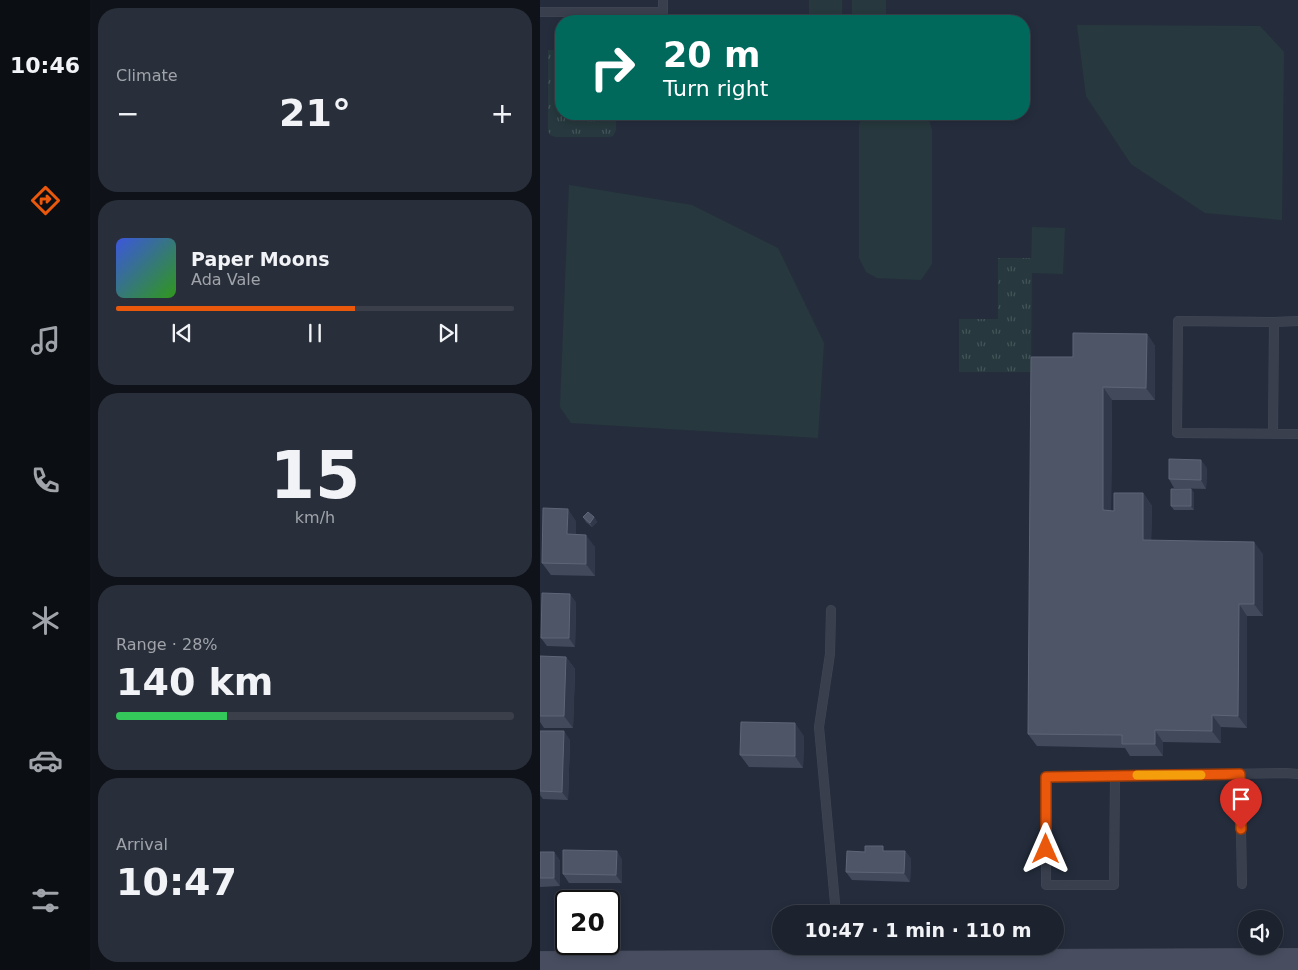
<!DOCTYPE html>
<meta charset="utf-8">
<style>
:root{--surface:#1c222e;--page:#292f3a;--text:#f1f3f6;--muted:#a0a4aa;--line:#3a3f4a;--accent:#ea580c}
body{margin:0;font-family:"DejaVu Sans",sans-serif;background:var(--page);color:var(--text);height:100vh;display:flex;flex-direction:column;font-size:19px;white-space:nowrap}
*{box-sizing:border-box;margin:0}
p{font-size:16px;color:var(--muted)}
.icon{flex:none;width:28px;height:28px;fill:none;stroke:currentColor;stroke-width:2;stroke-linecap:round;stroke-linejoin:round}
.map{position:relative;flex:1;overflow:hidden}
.side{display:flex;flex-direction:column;gap:8px;padding:8px;background:#0f1319;width:450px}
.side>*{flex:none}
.hud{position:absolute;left:15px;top:15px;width:475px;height:105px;border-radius:20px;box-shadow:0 2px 8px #0003,0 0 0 1px var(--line);background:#00695c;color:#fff;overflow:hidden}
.controls{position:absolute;left:698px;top:910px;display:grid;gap:10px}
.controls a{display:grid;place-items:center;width:45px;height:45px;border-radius:50%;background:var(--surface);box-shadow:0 2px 8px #0003,0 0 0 1px var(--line);font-size:25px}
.speed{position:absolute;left:15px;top:890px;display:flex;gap:10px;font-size:25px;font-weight:700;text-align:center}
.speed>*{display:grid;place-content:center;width:65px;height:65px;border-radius:50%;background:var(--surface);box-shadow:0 2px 8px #0003,0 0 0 1px var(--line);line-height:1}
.speed .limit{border:2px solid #111;border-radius:8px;background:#fff;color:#111}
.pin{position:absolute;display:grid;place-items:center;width:42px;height:42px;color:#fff;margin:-51px -21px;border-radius:50% 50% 50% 0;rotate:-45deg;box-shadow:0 0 5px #0007}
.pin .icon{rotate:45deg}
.me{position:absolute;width:55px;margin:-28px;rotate:0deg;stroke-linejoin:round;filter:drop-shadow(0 0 4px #0008)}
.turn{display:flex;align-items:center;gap:18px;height:105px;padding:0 25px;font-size:22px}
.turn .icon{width:65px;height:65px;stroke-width:2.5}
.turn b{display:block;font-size:35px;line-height:42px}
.big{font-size:38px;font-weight:700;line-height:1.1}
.side .tile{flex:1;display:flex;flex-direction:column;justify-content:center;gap:8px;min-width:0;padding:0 18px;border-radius:20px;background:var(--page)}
.side .dial{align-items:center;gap:0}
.dial b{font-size:65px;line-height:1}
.song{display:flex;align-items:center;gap:15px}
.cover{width:60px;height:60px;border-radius:8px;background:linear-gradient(135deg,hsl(230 70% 55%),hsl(110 70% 35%))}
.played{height:5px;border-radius:2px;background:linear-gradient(90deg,var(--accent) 60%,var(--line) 60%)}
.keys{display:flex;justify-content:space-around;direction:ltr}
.heat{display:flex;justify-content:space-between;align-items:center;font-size:28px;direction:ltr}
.charge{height:8px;border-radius:4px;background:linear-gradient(90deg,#34c759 28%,var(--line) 0)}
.trip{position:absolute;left:232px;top:905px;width:292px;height:50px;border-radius:25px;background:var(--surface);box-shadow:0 2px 8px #0003,0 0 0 1px var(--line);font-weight:700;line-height:50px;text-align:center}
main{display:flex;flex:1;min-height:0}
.dock{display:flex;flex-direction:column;width:90px;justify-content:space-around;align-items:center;background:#0b0e12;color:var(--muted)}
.dock .icon{width:35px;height:35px}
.dock .active{color:var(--accent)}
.dock b{font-size:22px;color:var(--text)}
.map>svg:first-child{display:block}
.grass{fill:#27393e}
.park{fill:url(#park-tufts)}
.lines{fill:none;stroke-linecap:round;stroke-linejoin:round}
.lane-casing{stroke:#424856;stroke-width:10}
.secondary-casing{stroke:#424856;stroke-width:26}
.lane{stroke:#393f4d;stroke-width:9}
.secondary{stroke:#484e60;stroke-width:25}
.wall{fill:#41495b}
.shaded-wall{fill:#30384a}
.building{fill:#4d5567;stroke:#5e6576}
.route-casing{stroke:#983908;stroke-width:12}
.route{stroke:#ea580c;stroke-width:9}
.slow{stroke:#f59e0b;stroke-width:9}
</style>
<main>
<nav class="dock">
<b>10:46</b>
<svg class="icon active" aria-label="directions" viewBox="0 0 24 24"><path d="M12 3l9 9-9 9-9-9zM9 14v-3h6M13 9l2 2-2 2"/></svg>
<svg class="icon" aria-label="music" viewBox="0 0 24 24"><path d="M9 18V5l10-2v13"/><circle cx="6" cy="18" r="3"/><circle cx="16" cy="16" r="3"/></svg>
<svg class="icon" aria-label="phone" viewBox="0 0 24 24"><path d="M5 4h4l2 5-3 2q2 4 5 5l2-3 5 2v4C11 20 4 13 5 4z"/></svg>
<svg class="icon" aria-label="climate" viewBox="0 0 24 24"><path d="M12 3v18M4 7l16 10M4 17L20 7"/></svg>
<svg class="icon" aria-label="car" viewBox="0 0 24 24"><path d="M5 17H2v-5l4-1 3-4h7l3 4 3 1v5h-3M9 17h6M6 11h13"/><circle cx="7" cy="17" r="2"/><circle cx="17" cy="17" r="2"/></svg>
<svg class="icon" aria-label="filters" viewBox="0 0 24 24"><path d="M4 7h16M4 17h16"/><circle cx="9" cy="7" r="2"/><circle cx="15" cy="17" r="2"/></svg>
</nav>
<section class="side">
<div class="tile"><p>Climate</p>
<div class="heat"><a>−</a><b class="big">21°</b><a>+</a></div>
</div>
<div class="tile">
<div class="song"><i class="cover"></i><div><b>Paper Moons</b><p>Ada Vale</p></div></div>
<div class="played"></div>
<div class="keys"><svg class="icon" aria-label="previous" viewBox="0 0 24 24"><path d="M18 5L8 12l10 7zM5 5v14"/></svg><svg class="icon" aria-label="pause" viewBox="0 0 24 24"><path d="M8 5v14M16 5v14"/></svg><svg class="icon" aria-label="next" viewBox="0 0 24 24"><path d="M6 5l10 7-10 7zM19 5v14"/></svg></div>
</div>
<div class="tile dial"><b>15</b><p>km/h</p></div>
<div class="tile"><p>Range · 28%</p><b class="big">140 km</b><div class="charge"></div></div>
<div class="tile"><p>Arrival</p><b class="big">10:47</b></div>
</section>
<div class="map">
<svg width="758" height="970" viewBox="0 0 758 970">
<defs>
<pattern id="park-tufts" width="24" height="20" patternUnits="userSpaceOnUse" patternTransform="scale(1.25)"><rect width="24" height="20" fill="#27393e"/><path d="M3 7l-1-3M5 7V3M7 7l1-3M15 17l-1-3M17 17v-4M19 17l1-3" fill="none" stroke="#445458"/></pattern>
</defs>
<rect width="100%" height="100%" fill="#252d3d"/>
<path class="grass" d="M269 0H302V21H269Z
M312 0H346V21H312Z
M537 25 720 26 744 52 742 220 665 213 591 164 546 96Z
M321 114H383L388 117 392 130V264L381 280 337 278 326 272 319 258V127Z
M29 185 152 205 238 248 284 343 278 438 31 423 20 407Z
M492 227 525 228 523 274 491 273Z"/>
<path class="park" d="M8 50H21V114H76V130L73 136 68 137H16L10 135 8 131Z
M458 258H492L491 372H419V319H458Z"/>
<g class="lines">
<g class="lane-casing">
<path id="lane" d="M0 12H123V0
M734 322 758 321
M733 434 734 322 638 321 637 433 758 434
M291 610 290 654 279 727 296 914
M700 774 702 884
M575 775 574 885H506V777L746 773 758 774
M299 946 301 962"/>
</g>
<g class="secondary-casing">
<path id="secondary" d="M0 964 758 961"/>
</g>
<use href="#lane" class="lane"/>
<use href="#secondary" class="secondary"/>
</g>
<path class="wall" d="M607 334 615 346V400H572L571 511H574L603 493 612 506 611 540 723 554V616H707V728L681 727V743L623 742V756H590L585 748 497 746 488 734 533 357Z
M667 468 666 489 634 488 629 479Z
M651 489 654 493V510H634L631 506Z
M43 517H54L57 522 52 527 46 522Z
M36 521V534L55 547V576L11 575 2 563Z
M36 602 35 647 7 646 1 638Z
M0 656 26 657 35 669 33 728H4L0 722Z
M0 731 30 740 28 800 3 799 0 795Z
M264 736 263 768 209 767 200 755Z
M347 851H365L371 859 370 882 312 880 306 872 325 852Z
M0 852H14L20 861V886L0 887Z
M82 859V883H29L23 874Z"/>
<path class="shaded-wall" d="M607 334 615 346V400L606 388Z
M563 387 572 400 571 523 563 510Z
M661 460 667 468 666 489 661 480Z
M651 489 654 493V510L651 506Z
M603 493 612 506 611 552 603 540Z
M28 509 36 521V546L27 534Z
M54 517 57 522 52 527 50 523Z
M46 535 55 547V576L46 564Z
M714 542 723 554V616L714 604Z
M30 594 36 602 35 647 29 638Z
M699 604 707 616V728L698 716Z
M26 657 35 669 33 728 24 716Z
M672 715 681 727V743L672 731Z
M255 723 264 736 263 768 255 756Z
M615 730 623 742V756L615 744Z
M24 731 30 740 28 800 22 792Z
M77 851 82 859V883L76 875Z
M365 851 371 859 370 882 364 873Z
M14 852 20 861V886L14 878Z"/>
<path class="building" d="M533 333 607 334 606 388 563 387V510L574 511V493H603V540L714 542V604H699L698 716 672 715V731L615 730V744H582V735L488 734 491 357H533Z
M629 459 661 460V480L629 479Z
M631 489H651V506H631Z
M3 508 28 509 27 534 46 535V564L2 563Z
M48 512 54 517 50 523 43 517Z
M2 593 30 594 29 638H1Z
M0 656 26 657 24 716H0Z
M201 722 255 723V756L200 755Z
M0 731H24L22 792 0 791Z
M325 846H343V851H365L364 873 306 872 307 851 325 852Z
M23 850 77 851 76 875 23 874Z
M0 852H14V878H0Z"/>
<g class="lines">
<g class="route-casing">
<path id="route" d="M506 849V777L700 774 701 829"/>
</g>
<use href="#route" class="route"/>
<path class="slow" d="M597 775H661"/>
</g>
</svg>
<div class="controls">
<a><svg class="icon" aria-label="sound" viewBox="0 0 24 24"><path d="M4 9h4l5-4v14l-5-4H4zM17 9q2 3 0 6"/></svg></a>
</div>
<div class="speed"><div class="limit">20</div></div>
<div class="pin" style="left:701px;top:829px;background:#d93025"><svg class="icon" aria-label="arrive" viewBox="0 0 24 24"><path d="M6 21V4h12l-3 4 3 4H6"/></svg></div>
<svg class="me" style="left:506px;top:849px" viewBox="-20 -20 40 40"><path d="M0-17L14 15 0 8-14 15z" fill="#ea580c" stroke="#fff" stroke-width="4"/></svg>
<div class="trip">10:47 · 1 min · 110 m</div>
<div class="hud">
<div class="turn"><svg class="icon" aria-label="right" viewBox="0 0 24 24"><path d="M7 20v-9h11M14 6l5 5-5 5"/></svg><div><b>20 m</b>Turn right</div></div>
</div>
</div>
</main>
